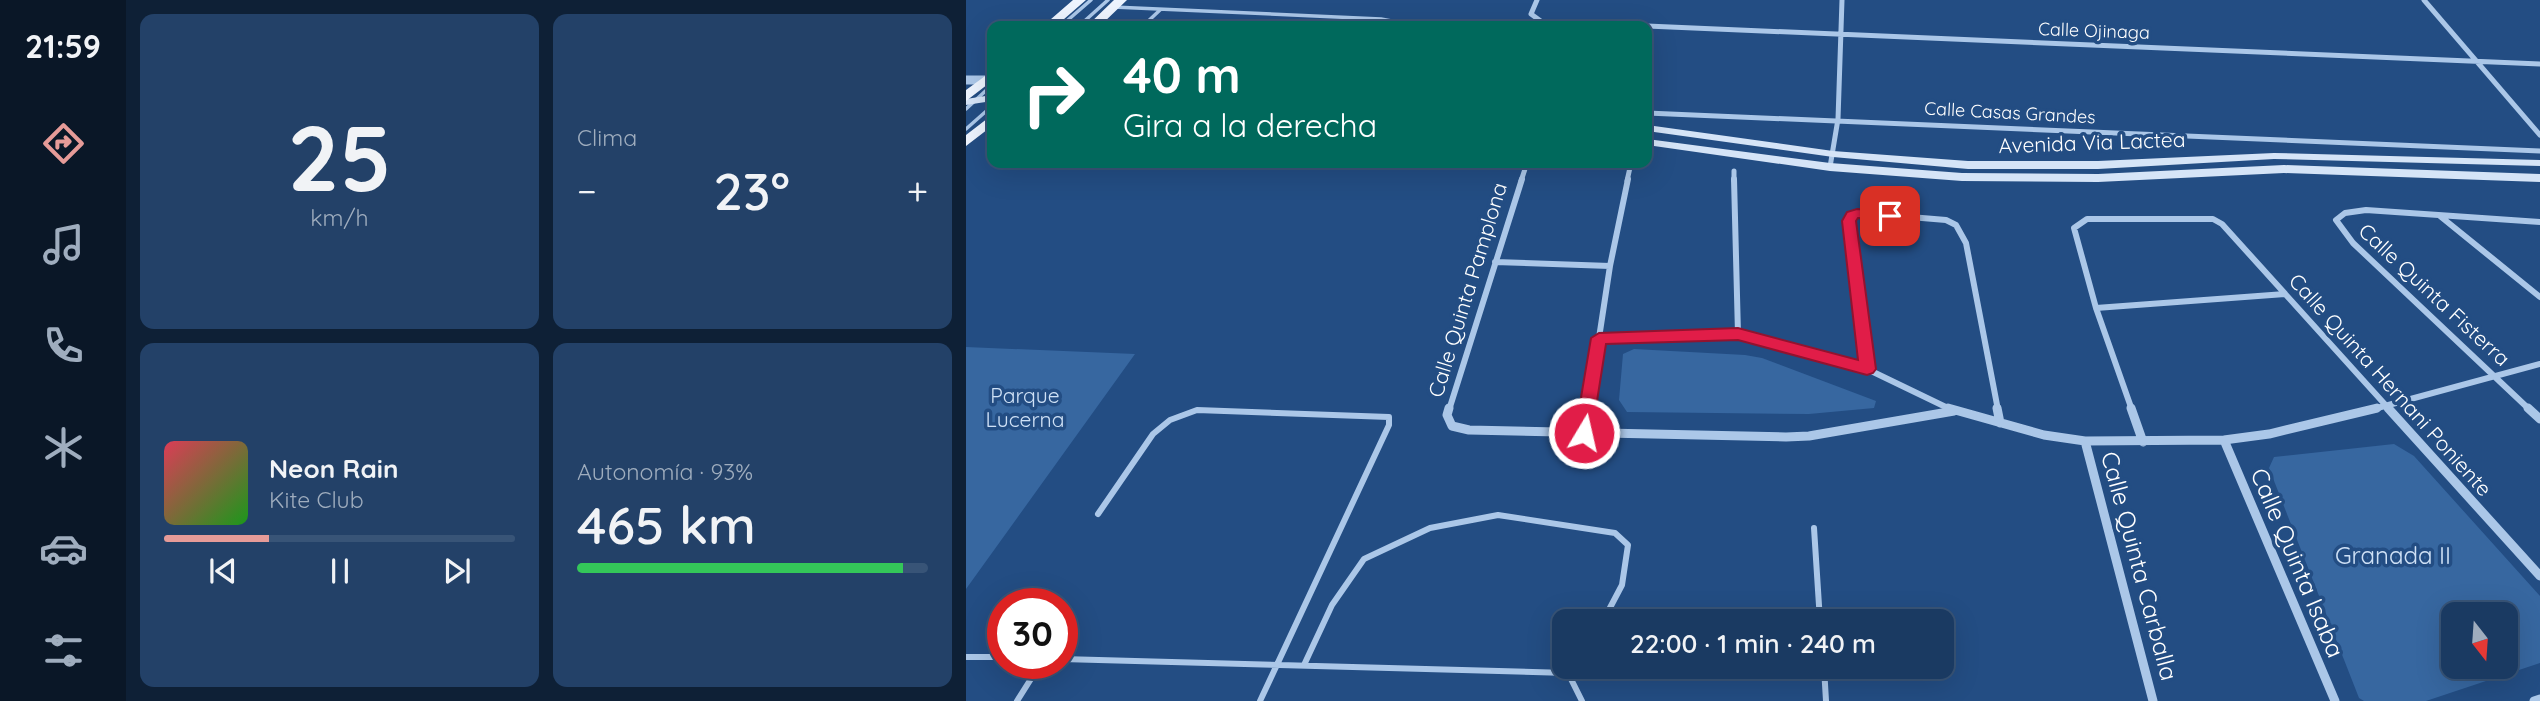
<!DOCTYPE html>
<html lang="es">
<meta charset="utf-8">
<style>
:root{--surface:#1a3a62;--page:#234168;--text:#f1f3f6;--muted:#9fadbe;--line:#385477;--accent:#e69b98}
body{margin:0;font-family:Quicksand,sans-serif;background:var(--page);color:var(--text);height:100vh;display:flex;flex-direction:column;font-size:26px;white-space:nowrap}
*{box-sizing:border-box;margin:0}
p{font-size:23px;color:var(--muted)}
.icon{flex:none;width:38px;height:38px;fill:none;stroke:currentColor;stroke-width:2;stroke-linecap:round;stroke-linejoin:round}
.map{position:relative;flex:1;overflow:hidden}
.drawer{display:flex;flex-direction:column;gap:14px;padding:14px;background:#0e2036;width:840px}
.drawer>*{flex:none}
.hud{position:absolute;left:21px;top:21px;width:665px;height:147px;border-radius:14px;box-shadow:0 7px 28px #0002,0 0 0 2px var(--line);background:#00695c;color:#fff;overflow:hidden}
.needle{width:46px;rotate:163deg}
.tools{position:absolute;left:1475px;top:602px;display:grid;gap:14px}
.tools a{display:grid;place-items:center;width:77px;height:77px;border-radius:14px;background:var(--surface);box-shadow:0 7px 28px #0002,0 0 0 2px var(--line);font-size:35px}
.speed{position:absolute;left:21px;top:588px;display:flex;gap:14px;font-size:35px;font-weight:700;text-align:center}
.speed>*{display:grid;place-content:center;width:91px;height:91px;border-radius:50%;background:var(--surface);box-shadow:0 7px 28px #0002,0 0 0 2px var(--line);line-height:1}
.speed .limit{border:10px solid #d22;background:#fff;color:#111}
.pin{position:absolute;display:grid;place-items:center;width:60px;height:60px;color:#fff;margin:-30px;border-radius:14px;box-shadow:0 4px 10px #0006}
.me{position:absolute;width:77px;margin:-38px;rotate:9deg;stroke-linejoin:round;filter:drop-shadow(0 0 5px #0008)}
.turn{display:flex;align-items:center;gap:24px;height:147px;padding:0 21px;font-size:32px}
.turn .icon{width:91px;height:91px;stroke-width:2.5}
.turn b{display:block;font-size:49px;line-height:60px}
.big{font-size:52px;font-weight:600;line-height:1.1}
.drawer .widget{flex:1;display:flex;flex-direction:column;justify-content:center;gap:10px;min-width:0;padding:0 24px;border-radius:14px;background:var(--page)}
.drawer .dial{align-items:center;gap:0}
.dial b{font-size:91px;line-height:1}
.song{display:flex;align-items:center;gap:21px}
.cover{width:84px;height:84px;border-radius:10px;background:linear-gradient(135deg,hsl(350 70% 55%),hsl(120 70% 35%))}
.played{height:7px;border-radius:4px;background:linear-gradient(90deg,var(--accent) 30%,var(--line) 30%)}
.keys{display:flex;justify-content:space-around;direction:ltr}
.heat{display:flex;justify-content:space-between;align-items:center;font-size:38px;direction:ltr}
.charge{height:10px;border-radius:5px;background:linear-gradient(90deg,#34c759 93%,var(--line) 0)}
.drawer .tiles{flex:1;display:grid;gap:14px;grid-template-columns:repeat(2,1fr)}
.trip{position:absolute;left:586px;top:609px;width:402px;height:70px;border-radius:14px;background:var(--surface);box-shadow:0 7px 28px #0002,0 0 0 2px var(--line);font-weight:600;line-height:70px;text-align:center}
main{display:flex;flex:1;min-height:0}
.dock{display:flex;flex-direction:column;width:126px;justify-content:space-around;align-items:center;background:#0a1727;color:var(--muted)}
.dock .icon{width:49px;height:49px}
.dock .selected{color:var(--accent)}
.dock b{font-size:32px;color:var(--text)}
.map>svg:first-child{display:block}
.green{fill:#3767a0;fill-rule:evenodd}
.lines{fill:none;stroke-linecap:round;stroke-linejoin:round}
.service-far1{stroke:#abc7e8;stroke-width:3.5}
.service{stroke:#abc7e8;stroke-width:6}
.minor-far2{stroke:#abc7e8;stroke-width:5}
.minor-far1{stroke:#abc7e8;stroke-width:6}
.minor{stroke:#abc7e8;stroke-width:9}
.tertiary{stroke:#abc7e8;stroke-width:9}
.secondary{fill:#d5e4f7;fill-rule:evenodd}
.primary{fill:#edf4fe;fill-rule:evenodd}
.route{fill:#e11d48;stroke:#92132f;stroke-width:2}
.labels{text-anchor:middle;stroke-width:7;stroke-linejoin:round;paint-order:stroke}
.far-street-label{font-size:18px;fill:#fff;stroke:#234d83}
.street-label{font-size:21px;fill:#fff;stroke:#234d83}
.park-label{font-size:21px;fill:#cfe1f6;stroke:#234d83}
.near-park-label{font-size:24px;fill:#cfe1f6;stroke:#234d83}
.near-street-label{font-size:24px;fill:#fff;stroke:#234d83}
</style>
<main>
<nav class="dock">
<b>21:59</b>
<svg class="icon selected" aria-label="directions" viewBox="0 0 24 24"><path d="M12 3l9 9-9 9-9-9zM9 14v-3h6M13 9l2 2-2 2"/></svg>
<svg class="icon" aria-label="music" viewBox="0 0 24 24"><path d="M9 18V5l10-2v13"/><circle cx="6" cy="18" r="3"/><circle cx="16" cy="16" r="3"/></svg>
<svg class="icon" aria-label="phone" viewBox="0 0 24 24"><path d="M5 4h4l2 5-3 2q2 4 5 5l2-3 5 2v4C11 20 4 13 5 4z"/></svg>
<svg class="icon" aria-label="climate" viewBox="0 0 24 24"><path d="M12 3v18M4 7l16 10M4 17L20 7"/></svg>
<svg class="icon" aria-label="car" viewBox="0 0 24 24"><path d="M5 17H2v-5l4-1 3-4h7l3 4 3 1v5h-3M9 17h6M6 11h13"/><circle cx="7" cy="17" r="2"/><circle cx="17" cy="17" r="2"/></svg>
<svg class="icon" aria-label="filters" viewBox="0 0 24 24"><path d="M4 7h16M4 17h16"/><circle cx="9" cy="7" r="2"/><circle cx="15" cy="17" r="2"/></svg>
</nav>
<section class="drawer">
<div class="tiles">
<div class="widget dial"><b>25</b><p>km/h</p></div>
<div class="widget"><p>Clima</p>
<div class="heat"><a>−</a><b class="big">23°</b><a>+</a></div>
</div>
<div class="widget">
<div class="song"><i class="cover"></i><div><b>Neon Rain</b><p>Kite Club</p></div></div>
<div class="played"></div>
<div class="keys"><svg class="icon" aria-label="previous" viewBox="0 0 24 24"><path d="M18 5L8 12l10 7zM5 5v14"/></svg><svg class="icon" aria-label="pause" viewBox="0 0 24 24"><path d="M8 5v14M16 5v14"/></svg><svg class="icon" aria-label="next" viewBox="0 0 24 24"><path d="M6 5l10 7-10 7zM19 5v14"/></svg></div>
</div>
<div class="widget"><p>Autonomía · 93%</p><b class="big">465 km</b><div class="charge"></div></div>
</div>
</section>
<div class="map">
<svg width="1574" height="701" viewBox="0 0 1574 701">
<rect width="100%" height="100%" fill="#234d83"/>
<path class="green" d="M0 347 169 354 0 589Z
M668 349 779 355 796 358 910 401 908 408 843 414 661 412 653 400 657 354Z
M1428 444 1448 456 1574 596V663L1460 701H1398L1393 698 1303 468 1308 457ZM1488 614H1540V667H1488Z"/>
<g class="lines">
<path class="service-far1" d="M147 7 415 19 452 26
M95 26 125 0
M113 26 142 0
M177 26 194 10
M0 109 26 85
M0 129 26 106"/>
<path class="service" d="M132 514 187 434 204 420 231 410 423 417V425L294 701
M848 528 854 621
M0 657H37
M96 659 602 673 616 701
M338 665 366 605 398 559 464 528 532 515 649 533 662 545 656 585 637 621
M858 667 860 701
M51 701 75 663"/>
<path class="minor-far2" d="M571 0 565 14 576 22 681 26
M1458 0 1574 135
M681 26 1574 64
M681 113 1574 151
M864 167 872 119 876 0
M768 171V181
M555 181 561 163
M661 181 665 163"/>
<path class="minor-far1" d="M768 179 772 334
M1474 216 1574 297
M529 262 644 266
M1130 308 1319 294
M633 339 772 334 901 369 986 410
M901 369 884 218 896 213 980 220 990 225 1000 243 1032 410
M483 410 556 179
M622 410 644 266 662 179
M1166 410 1130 308 1108 228 1121 219H1247L1256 224 1424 410
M1404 410 1574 364
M1564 410 1387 243 1370 220 1379 213 1400 210 1574 222"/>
<path class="minor" d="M483 408 481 415 486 426 503 430 820 437 843 436 988 411
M982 408 1078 435 1119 441 1258 440 1303 434 1411 408
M1031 408 1034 423
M1165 408 1177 442
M1422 408 1574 576
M1562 408 1574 419
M618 433 622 408
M1258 440 1369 701
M1119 441 1187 701
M1568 701 1574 699"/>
<path class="tertiary" d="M0 80H20"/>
<path class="secondary" d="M26 95V101L0 105V99Z
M681 125 867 151 1002 161H1132L1308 153 1574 160V166L1308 159 1132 169H1002L867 157 681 131Z
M681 139 864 163 996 173 1132 174 1318 165 1574 174V182L1318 173 1132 182 996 181 864 171 681 145Z"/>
<path class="primary" d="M107 0H120L90 26H77Z
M148 0H161L134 26H121Z
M26 71V81L0 101V90Z
M26 115V126L0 146V135Z"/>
</g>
<path class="route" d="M891 209 924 211 931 216 924 220 892 218 890 221 910 369 907 373 901 375 772 340 640 344 626 433 624 438H612L609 433 625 338 633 333 772 328 892 360 876 221 881 212Z"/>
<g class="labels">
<g class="far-street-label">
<text transform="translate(1128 31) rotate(2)" y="6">Calle Ojinaga</text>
<text transform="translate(1044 113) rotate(3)" y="6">Calle Casas Grandes</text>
</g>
<g class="street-label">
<text transform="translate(1126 143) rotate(-2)" y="7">Avenida Via Lactea</text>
<text transform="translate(502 290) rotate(-73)" y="7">Calle Quinta Pamplona</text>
<text transform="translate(1468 295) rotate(43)" y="7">Calle Quinta Fisterra</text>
<text transform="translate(1424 385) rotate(48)" y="7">Calle Quinta Hernani Poniente</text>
</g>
<g class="park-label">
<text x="59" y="403">Parque<tspan x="59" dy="24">Lucerna</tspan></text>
</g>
<g class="near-park-label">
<text x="1427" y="564">Granada II</text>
</g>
<g class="near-street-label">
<text transform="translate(1331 563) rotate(67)" y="8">Calle Quinta Isaba</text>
<text transform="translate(1173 566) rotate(75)" y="8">Calle Quinta Carballa</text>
</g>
</g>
</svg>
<div class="tools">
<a><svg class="needle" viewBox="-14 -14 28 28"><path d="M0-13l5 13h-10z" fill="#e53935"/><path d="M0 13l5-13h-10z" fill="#9fadbe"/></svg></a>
</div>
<div class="speed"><div class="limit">30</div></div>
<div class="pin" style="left:924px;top:216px;background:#d93025"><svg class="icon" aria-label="arrive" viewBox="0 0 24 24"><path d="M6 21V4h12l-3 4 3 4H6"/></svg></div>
<svg class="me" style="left:618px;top:433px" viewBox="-20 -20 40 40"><circle r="17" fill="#e11d48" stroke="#fff" stroke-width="3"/><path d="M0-11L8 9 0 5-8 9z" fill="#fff"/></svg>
<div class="trip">22:00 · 1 min · 240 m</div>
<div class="hud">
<div class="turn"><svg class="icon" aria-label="right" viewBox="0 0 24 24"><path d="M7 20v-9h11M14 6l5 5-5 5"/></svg><div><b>40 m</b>Gira a la derecha</div></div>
</div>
</div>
</main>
